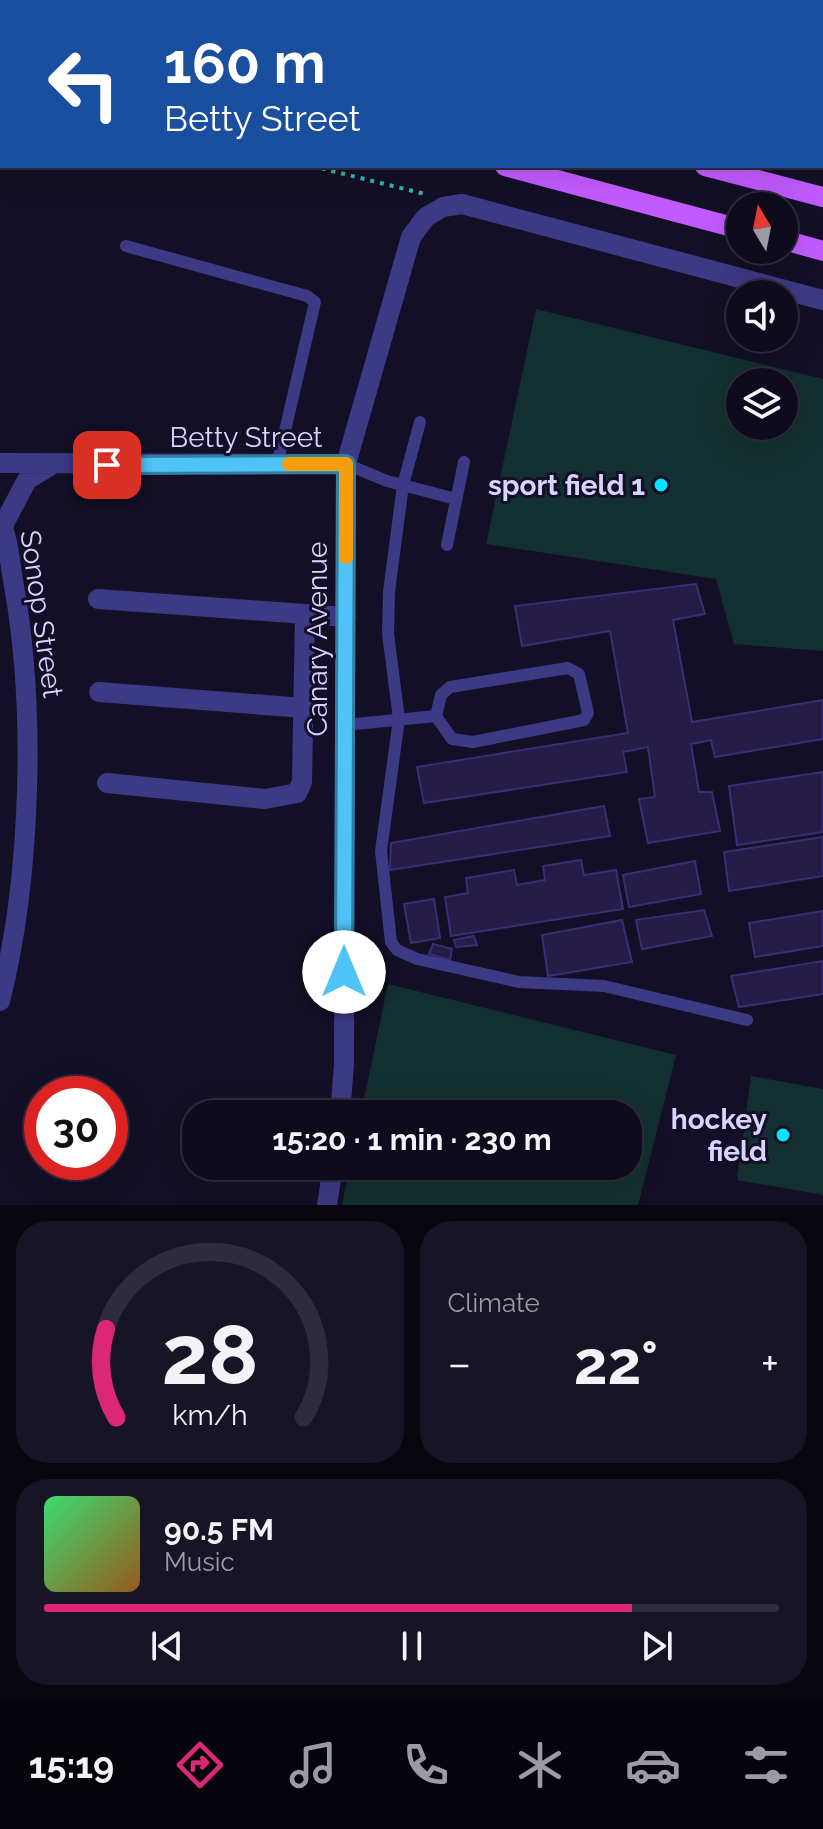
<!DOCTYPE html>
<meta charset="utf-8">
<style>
:root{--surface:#0e0b1c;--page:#171425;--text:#f1f3f6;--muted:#9b9ba3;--line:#2e2b3b;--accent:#db2777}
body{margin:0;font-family:Raleway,sans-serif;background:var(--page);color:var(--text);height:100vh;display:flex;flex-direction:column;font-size:30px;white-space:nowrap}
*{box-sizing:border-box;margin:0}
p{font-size:26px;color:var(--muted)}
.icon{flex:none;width:44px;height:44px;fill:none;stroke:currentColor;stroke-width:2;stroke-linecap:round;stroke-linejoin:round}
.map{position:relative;height:1205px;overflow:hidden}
.drawer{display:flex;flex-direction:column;gap:16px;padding:16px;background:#08060f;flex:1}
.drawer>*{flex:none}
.banner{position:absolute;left:0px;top:0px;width:824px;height:168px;box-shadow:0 8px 32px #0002,0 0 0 2px var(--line);background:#1a4fa0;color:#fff;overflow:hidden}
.needle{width:52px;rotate:350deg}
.fabs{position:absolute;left:726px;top:192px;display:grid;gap:16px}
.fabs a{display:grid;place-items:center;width:72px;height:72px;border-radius:50%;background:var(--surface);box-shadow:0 8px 32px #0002,0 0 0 2px var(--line);font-size:40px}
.speed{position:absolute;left:24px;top:1076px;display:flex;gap:16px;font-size:40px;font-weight:700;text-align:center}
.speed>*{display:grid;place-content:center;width:104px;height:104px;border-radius:50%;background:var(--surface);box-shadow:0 8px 32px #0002,0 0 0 2px var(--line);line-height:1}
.speed .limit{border:12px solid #d22;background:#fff;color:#111}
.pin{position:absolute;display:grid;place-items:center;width:68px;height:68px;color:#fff;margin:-34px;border-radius:16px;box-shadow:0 4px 12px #0006}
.me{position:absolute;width:88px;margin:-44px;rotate:0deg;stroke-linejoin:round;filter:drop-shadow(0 0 6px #0008)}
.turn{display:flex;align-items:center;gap:28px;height:168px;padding:0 32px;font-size:36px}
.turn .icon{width:104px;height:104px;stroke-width:2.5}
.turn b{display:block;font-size:56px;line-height:68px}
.big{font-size:60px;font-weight:700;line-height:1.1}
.drawer .widget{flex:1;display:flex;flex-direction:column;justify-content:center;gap:12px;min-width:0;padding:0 28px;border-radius:32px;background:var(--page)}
.drawer .dial{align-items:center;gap:0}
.dial svg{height:208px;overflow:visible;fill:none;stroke:var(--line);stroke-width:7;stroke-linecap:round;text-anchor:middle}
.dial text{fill:var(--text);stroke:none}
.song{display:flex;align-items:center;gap:24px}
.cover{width:96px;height:96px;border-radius:12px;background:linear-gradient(135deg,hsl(140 70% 55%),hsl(30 70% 35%))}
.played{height:8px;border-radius:4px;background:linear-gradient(90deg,var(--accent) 80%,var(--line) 80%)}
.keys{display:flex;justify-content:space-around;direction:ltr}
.heat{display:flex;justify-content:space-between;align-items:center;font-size:44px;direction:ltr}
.drawer .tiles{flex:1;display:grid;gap:16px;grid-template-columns:1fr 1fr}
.widget:last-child{grid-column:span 2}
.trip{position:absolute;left:182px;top:1100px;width:460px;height:80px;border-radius:32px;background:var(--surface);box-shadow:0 8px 32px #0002,0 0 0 2px var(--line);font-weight:700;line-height:80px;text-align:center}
.menu{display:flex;height:128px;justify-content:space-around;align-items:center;background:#06040b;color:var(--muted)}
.menu .icon{width:56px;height:56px}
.menu .current{color:var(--accent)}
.menu b{font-size:36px;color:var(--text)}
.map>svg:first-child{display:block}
.green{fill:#12302f;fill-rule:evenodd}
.building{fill:#241b47;stroke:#3b2d73;stroke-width:2}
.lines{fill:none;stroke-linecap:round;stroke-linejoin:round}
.path{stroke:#2fb8b0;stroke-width:4;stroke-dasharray:4 6;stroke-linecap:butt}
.service{stroke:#3d3a85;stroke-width:12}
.minor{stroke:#3d3a85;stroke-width:20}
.tertiary{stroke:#3d3a85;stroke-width:20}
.primary{stroke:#c25bff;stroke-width:20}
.route-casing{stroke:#337fa1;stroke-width:20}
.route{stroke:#4fc3f7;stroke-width:14}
.slow{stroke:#f59e0b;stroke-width:14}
.poi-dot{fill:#00e5ff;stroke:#130f26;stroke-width:3}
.labels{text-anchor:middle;stroke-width:6;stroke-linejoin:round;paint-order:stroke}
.street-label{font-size:28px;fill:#d9d4ff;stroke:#130f26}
.poi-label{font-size:28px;font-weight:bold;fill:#d9d4ff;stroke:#130f26;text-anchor:end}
</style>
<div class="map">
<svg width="823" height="1205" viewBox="0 0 823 1205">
<rect width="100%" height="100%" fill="#130f26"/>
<path class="green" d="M536 309 823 379V651L734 644 716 579 486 544ZM740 382H784V426H740Z
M388 984 676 1055 638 1205H342L350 1166H628V1114H361Z
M751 1076 823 1089V1195L737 1180Z"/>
<path class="building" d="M696 584 705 614 673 620 692 722 823 700V739L715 757 711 740 691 744 699 792H712L720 831 648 843 639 799 655 797 648 747 623 752 627 772 424 803 417 767 628 733 610 631 522 646 515 606Z
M823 772V832L737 845 729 786Z
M604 806 610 836 390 870 391 843Z
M823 837V876L729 891 724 852Z
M581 860 584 875 616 870 623 909 451 936 445 897 468 893 466 878 514 870 517 885 545 880 543 866Z
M695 861 701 894 629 907 623 875Z
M434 899 440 938 411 943 404 904Z
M704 910 712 936 642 949 636 920Z
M823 911V946L755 957 749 923Z
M622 920 632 962 548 976 542 935Z
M474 936 477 945 456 947 454 940Z
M433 944 452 949 450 960 429 954Z
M823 961V994L739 1007 731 976Z"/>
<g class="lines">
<path class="path" d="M0 88H2
M312 166 425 194"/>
<path class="service" d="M126 246 307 296 315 302 277 465
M420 422 403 485 389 592 388 634 399 719 381 851 391 942 397 950 417 959 519 982 604 986 747 1020
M346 464 387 481 456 499
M447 545 464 462
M345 725 436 716 441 695 450 687 568 668 579 674 588 713 584 720 473 742 452 739 436 716"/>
<path class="minor" d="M243 0 250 2
M478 2 479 0
M822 157H823
M0 463 346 464
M0 531 27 480 50 466
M98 599 346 617
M99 692 304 708
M107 783 265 799 297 793 302 782 305 614
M340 1114 344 1065 346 464 411 237 426 217 443 207 462 204 823 300
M327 1205 333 1166"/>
<path class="tertiary" d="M0 520C9 540 10 565 14 586 36 710 31 879 0 1001"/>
<path class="primary" d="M97 0 104 2
M0 27 2 28
M505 166 740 229
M705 166 823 197
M784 240 823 251"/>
</g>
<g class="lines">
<g class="route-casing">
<path id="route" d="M107 465 346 464 344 972"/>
</g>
<use href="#route" class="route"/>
<path class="slow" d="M289 464H346V557"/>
</g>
<g class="poi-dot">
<circle cx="661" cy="485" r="8"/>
<circle cx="783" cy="1135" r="8"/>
</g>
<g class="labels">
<g class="street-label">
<text x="246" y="447">Betty Street</text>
<text transform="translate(42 614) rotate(82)" y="10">Sonop Street</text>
<text transform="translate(317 639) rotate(-90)" y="10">Canary Avenue</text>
</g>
<g class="poi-label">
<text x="645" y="495">sport field 1</text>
<text x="767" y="1129">hockey<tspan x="767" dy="32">field</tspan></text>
</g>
</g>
</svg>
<div class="fabs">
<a><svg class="needle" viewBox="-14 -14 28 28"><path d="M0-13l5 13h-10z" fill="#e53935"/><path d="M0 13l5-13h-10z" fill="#9b9ba3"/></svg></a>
<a><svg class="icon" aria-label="sound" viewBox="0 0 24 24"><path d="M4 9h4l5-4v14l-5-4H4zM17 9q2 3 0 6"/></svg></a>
<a><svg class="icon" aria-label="layers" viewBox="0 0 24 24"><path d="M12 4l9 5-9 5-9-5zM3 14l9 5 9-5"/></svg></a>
</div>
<div class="speed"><div class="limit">30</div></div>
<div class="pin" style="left:107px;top:465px;background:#d93025"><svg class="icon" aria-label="arrive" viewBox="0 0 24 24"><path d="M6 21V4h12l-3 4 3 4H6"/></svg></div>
<svg class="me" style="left:344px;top:972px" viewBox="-20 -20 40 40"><circle r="19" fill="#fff"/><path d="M0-13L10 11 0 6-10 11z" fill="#4fc3f7"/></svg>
<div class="trip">15:20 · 1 min · 230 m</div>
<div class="banner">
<div class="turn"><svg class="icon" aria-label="left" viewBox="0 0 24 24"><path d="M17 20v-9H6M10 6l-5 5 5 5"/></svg><div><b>160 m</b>Betty Street</div></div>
</div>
</div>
<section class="drawer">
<div class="tiles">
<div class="widget dial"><svg viewBox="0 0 100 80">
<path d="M14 69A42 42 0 1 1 86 69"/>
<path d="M14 69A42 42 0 0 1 10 35" stroke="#db2777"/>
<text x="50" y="56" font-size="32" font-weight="700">28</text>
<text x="50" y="72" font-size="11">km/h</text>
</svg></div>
<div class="widget"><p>Climate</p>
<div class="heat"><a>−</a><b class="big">22°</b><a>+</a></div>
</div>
<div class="widget">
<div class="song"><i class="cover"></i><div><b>90.5 FM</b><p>Music</p></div></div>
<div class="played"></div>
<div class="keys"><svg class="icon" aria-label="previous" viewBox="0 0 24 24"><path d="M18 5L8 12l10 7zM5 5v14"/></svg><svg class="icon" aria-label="pause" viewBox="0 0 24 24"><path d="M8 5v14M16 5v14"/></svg><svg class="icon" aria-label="next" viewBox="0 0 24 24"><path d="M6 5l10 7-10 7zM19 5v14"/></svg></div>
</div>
</div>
</section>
<nav class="menu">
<b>15:19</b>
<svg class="icon current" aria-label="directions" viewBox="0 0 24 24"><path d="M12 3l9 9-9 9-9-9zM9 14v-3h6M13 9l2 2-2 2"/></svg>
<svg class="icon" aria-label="music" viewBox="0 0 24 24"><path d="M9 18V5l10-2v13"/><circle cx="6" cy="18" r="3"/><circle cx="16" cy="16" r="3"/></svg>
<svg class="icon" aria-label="phone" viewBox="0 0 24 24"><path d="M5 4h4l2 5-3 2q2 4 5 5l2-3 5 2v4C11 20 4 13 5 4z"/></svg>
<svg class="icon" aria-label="climate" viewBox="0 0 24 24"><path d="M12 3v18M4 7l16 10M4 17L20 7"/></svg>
<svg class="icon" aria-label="car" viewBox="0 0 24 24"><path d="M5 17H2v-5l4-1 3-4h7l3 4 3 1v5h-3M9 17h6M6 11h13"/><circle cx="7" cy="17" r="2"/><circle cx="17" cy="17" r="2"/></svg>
<svg class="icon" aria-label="filters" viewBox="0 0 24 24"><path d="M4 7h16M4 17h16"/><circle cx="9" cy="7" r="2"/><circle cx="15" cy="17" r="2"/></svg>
</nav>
